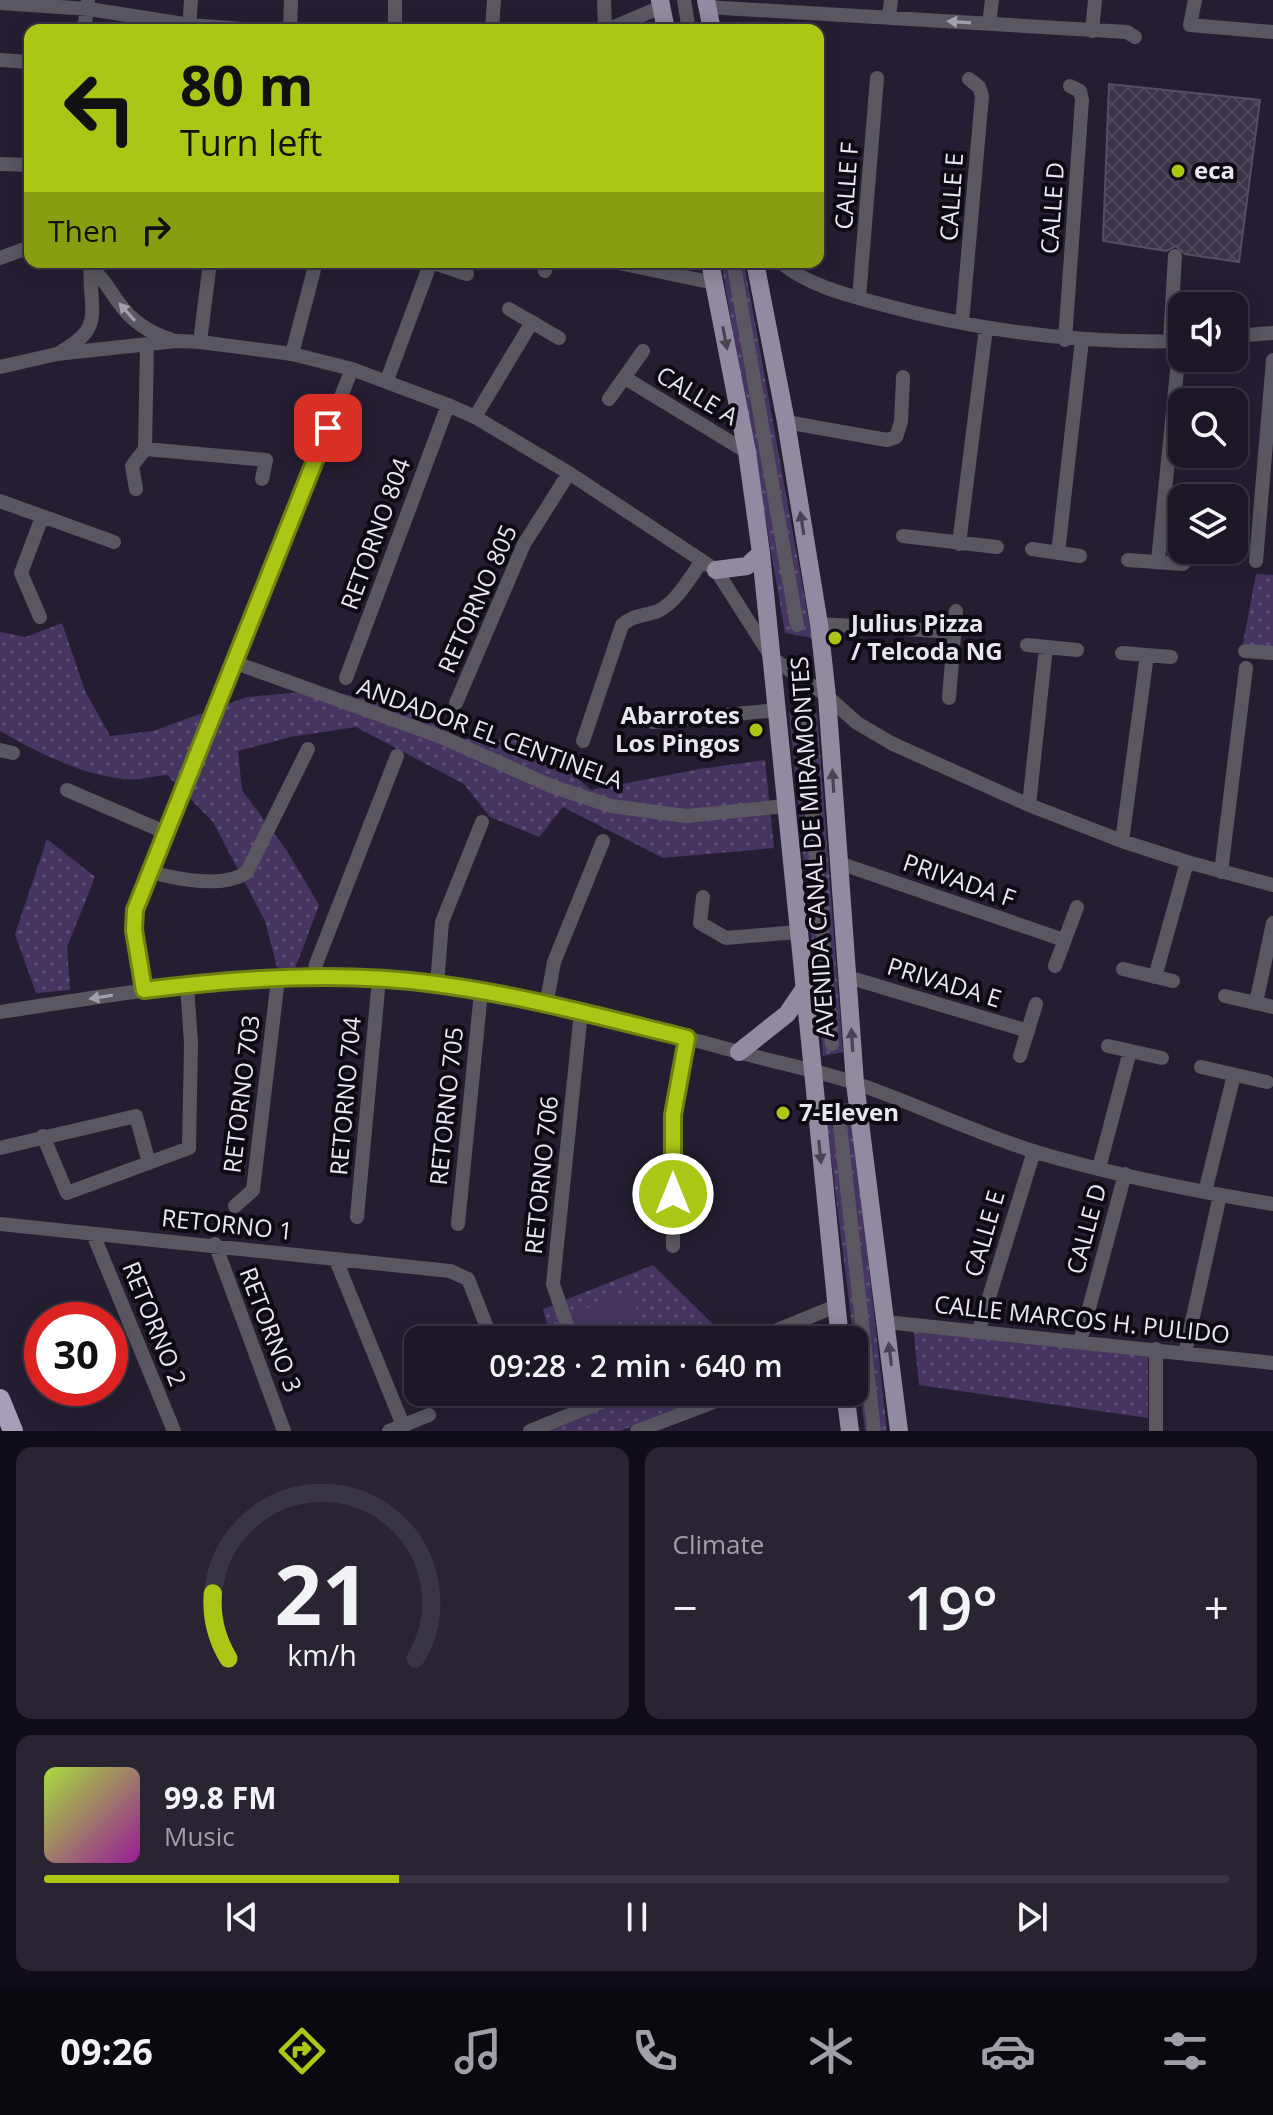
<!DOCTYPE html>
<meta charset="utf-8">
<style>
:root{--surface:#1c1626;--page:#292332;--text:#f1f3f6;--muted:#a09fa7;--line:#3a3543;--accent:#abc615}
body{margin:0;font-family:"Open Sans",sans-serif;background:var(--page);color:var(--text);height:100vh;display:flex;flex-direction:column;font-size:30px;white-space:nowrap}
*{box-sizing:border-box;margin:0}
p{font-size:26px;color:var(--muted)}
.icon{flex:none;width:44px;height:44px;fill:none;stroke:currentColor;stroke-width:2;stroke-linecap:round;stroke-linejoin:round}
.map{position:relative;height:1431px;overflow:hidden}
.side{display:flex;flex-direction:column;gap:16px;padding:16px;background:#0f0c15;flex:1}
.side>*{flex:none}
.guide{position:absolute;left:24px;top:24px;width:800px;height:244px;border-radius:16px;box-shadow:0 4px 20px #0003,0 0 0 2px var(--line);background:#abc615;color:#111;overflow:hidden}
.fabs{position:absolute;left:1168px;top:292px;display:grid;gap:16px}
.fabs a{display:grid;place-items:center;width:80px;height:80px;border-radius:16px;background:var(--surface);box-shadow:0 4px 20px #0003,0 0 0 2px var(--line);font-size:40px}
.speed{position:absolute;left:24px;top:1302px;display:flex;gap:16px;font-size:40px;font-weight:700;text-align:center}
.speed>*{display:grid;place-content:center;width:104px;height:104px;border-radius:50%;background:var(--surface);box-shadow:0 4px 20px #0003,0 0 0 2px var(--line);line-height:1}
.speed .limit{border:12px solid #d22;background:#fff;color:#111}
.pin{position:absolute;display:grid;place-items:center;width:68px;height:68px;color:#fff;margin:-34px;border-radius:16px;box-shadow:0 4px 12px #0006}
.me{position:absolute;width:88px;margin:-44px;rotate:0deg;stroke-linejoin:round;filter:drop-shadow(0 0 6px #0008)}
.turn{display:flex;align-items:center;gap:28px;height:168px;padding:0 24px;font-size:36px}
.turn .icon{width:104px;height:104px;stroke-width:2.5}
.turn b{display:block;font-size:56px;line-height:68px}
.then{display:flex;align-items:center;height:76px;padding:0 24px;background:#0003;gap:16px;font-size:30px}
.big{font-size:60px;font-weight:600;line-height:1.1}
.side .card{flex:1;display:flex;flex-direction:column;justify-content:center;gap:12px;min-width:0;padding:0 28px;border-radius:16px;background:var(--page)}
.side .dial{align-items:center;gap:0}
.dial svg{height:208px;overflow:visible;fill:none;stroke:var(--line);stroke-width:7;stroke-linecap:round;text-anchor:middle}
.dial text{fill:var(--text);stroke:none}
.song{display:flex;align-items:center;gap:24px}
.cover{width:96px;height:96px;border-radius:12px;background:linear-gradient(135deg,hsl(80 70% 55%),hsl(300 70% 35%))}
.played{height:8px;border-radius:4px;background:linear-gradient(90deg,var(--accent) 30%,var(--line) 30%)}
.keys{display:flex;justify-content:space-around;direction:ltr}
.heat{display:flex;justify-content:space-between;align-items:center;font-size:44px;direction:ltr}
.side .tiles{flex:1;display:grid;gap:16px;grid-template-columns:1fr 1fr}
.card:last-child{grid-column:span 2}
.trip{position:absolute;left:404px;top:1326px;width:464px;height:80px;border-radius:16px;background:var(--surface);box-shadow:0 4px 20px #0003,0 0 0 2px var(--line);font-weight:600;line-height:80px;text-align:center}
.dock{display:flex;height:128px;justify-content:space-around;align-items:center;background:#0b090f;color:var(--muted)}
.dock .icon{width:56px;height:56px}
.dock .current{color:var(--accent)}
.dock b{font-size:36px;color:var(--text)}
.map>svg:first-child{display:block}
.park{fill:url(#park-dots)}
.garden{fill:#453560}
.building{fill:url(#building-cross-hatch);stroke:#554d64;stroke-width:2}
.lines{fill:none;stroke-linecap:round;stroke-linejoin:round}
.minor{stroke:#5a5761;stroke-width:14}
.major{stroke:#918aa0;stroke-width:18}
.highway{stroke:#a79fb8;stroke-width:20}
.oneway{fill:#a29eaa}
.oneway2{fill:#484452}
.route-casing{stroke:#6f810e;stroke-width:20}
.route{stroke:#abc615;stroke-width:14}
.poi-dot{fill:#abc615;stroke:#0d0a13;stroke-width:3}
.labels{text-anchor:middle;stroke-width:8;stroke-linejoin:round;paint-order:stroke}
.poi-label{font-size:24px;font-weight:bold;fill:#e9e5f2;stroke:#0d0a13;text-anchor:start}
.street-label{font-size:24px;fill:#e9e5f2;stroke:#0d0a13}
</style>
<div class="map">
<svg width="1273" height="1431" viewBox="0 0 1273 1431">
<defs>
<pattern id="park-dots" width="8" height="8" patternUnits="userSpaceOnUse" patternTransform="scale(2)"><rect width="8" height="8" fill="#453560"/><path d="M2 2h.1M6 6h.1" fill="none" stroke="#605277" stroke-width="1.8" stroke-linecap="round"/></pattern>
<pattern id="building-cross-hatch" width="8" height="8" patternUnits="userSpaceOnUse" patternTransform="scale(2)"><rect width="8" height="8" fill="#3b3449"/><path d="M0 0l8 8M0 8l8-8" fill="none" stroke="#4e485b"/></pattern>
</defs>
<rect width="100%" height="100%" fill="#251e32"/>
<path class="park" d="M721 262H744L812 638 785 633Z
M1256 574 1273 575V652L1242 649Z
M62 623 85 691 110 736 153 731 247 697 324 690 404 707 460 739 517 740 567 769 591 790 700 769 765 760 774 848 663 858 563 807 539 837 490 817 464 784 356 727 290 737 238 751 242 790 287 851 319 905 294 971 277 967 265 921 213 822 167 775C153 776 137 781 123 779 77 773 39 753 0 731V632L26 637Z
M789 713H817L843 1052 823 1056Z
M47 839 95 877 67 947 70 990 36 993 15 934Z
M824 1100 851 1104 887 1431H865Z
M653 1265 729 1340H551L543 1309Z
M812 1324 818 1340H770Z
M913 1325 1148 1357V1418L919 1385Z
M565 1392H722L620 1431H547L573 1421Z"/>
<path class="garden" d="M629 1291 639 1314 584 1337 575 1313Z"/>
<path class="building" d="M1109 84 1260 100 1239 262 1185 254 1176 246 1166 251 1103 241Z"/>
<g class="lines">
<path class="minor" d="M604 0 605 30
M684 0 689 30
M1195 0 1190 25 1273 32
M0 3 89 9 190 25 256 30
M707 7 1127 32 1135 37
M889 17 891 0
M989 24 992 0
M84 30 88 0
M189 30 191 0
M290 30 291 0
M395 30V0
M492 30 494 0
M607 30 661 7
M1092 31 1095 0
M0 60 30 62
M0 164 30 165
M0 258 30 247
M431 262 467 274
M614 262 714 283
M780 262C807 285 847 295 880 304 979 331 1079 344 1182 341
M734 266 797 625
M91 268C105 279 109 290 119 303 132 322 150 333 172 340
M545 271 547 262
M859 298 877 78
M509 309 559 338
M962 323 982 96 979 87 969 79
M1234 336 1273 333
M1065 340 1082 100 1080 91 1070 86
M1170 341 1175 256
M200 342 210 262
M62 351C94 332 94 323 91 288 90 279 92 271 88 262
M292 354 316 262
M0 367 57 354 176 341 200 342 292 354 352 369 448 405 475 417 569 473 716 570 772 658 827 696 857 723 893 744 1029 805 1122 841 1187 862 1273 885
M625 378 747 452
M387 380 431 262
M609 399 643 351
M475 417 532 322
M786 422 887 440 896 437 901 422 903 377
M145 449 266 460 262 479
M136 489 132 466 145 449 147 344
M0 501 114 542
M903 536 997 547
M959 544 986 328
M1032 549 1080 556
M1058 553 1082 340
M1128 560 1183 564
M1158 561 1180 341
M1256 561 1273 360
M40 617 21 573 42 517
M819 624 955 632
M1027 645 1077 650
M1245 651 1273 653
M1122 653 1171 657
M233 662 444 738 551 786 611 806 686 816 786 806
M346 678 448 405
M949 698 956 611
M456 703 524 544 569 473
M653 722 777 710
M804 722 832 1044
M583 741 622 625C633 615 645 616 658 611 677 602 690 577 702 561
M0 750 13 753
M67 790 167 833
M1029 805 1046 647
M1122 841 1147 655
M839 863 1064 940
M151 872C176 879 225 889 247 872L308 749
M1221 872 1246 668
M703 897 700 923 726 938 798 932
M1055 966 1077 907
M1123 969 1173 981
M848 977 1028 1031
M1155 977 1187 862
M314 979 316 964 397 756
M437 984 442 922 482 822
M144 990 134 930 135 910 352 369
M1225 996 1273 1007
M1256 1003 1273 923
M546 1006 554 962 603 841
M0 1012C143 990 293 964 437 984 536 998 635 1024 731 1050 773 1062 817 1070 858 1084 918 1105 976 1133 1036 1152 1113 1175 1194 1191 1273 1204
M1108 1046 1162 1058
M1020 1056 1036 1004
M1201 1067 1267 1082
M839 1116 874 1431
M43 1136 67 1193 189 1148 191 1043 187 985
M0 1148 136 1116 149 1163
M1099 1168 1130 1051
M1205 1192 1234 1075
M235 1206 253 1190 278 979
M357 1217 379 979
M0 1224 450 1271 468 1279 492 1340
M458 1224 481 992
M93 1234 174 1431
M215 1244 284 1431
M673 1246V1115L687 1038
M336 1260 403 1425
M886 1322 1273 1363
M979 1330 1034 1151
M572 1340 553 1284 581 1012
M753 1340 836 1306
M1080 1342 1125 1174
M1185 1353 1220 1195
M389 1431 429 1415
M530 1431 626 1392
M637 1431 740 1392
M1156 1431V1349"/>
<path class="major" d="M660 0 666 30
M706 0 712 30
M710 262 747 452 761 553 840 1340
M755 262 786 422 819 624 827 696 855 1083 899 1431
M716 570 747 566 761 553
M739 1052 787 1014 804 989
M845 1392 850 1431"/>
<path class="highway" d="M0 1399 13 1431"/>
</g>
<defs><path id="oneway-solid" d="M-6-.8H1V-3.2L6.5 0L1 3.2V.8H-6Z" transform="scale(2)"/></defs>
<g class="oneway">
<use href="#oneway-solid" transform="translate(959 22) rotate(-176)"/>
<use href="#oneway-solid" transform="translate(127 312) rotate(-132)"/>
<use href="#oneway-solid" transform="translate(101 997) rotate(171)"/>
</g>
<g class="oneway2">
<use href="#oneway-solid" transform="translate(725 338) rotate(79)"/>
<use href="#oneway-solid" transform="translate(802 523) rotate(-99)"/>
<use href="#oneway-solid" transform="translate(833 781) rotate(-94)"/>
<use href="#oneway-solid" transform="translate(852 1040) rotate(-94)"/>
<use href="#oneway-solid" transform="translate(820 1152) rotate(84)"/>
<use href="#oneway-solid" transform="translate(890 1354) rotate(-97)"/>
</g>
<g class="lines">
<g class="route-casing">
<path id="route" d="M328 428 135 910 134 930 144 990C240 978 340 971 436 984 521 995 605 1018 687 1038L673 1115V1194"/>
</g>
<use href="#route" class="route"/>
</g>
<g class="poi-dot">
<circle cx="1178" cy="171" r="8"/>
<circle cx="835" cy="638" r="8"/>
<circle cx="756" cy="730" r="8"/>
<circle cx="783" cy="1113" r="8"/>
</g>
<g class="labels">
<g class="poi-label">
<text x="1194" y="179">eca</text>
<text x="851" y="632">Julius Pizza<tspan x="851" dy="28">/ Telcoda NG</tspan></text>
<text x="740" y="724" text-anchor="end">Abarrotes<tspan x="740" dy="28">Los Pingos</tspan></text>
<text x="799" y="1121">7-Eleven</text>
</g>
<g class="street-label">
<text transform="translate(847 186) rotate(-86)" y="8">CALLE F</text>
<text transform="translate(952 197) rotate(-86)" y="8">CALLE E</text>
<text transform="translate(1053 208) rotate(-86)" y="8">CALLE D</text>
<text transform="translate(697 396) rotate(31)" y="8">CALLE A</text>
<text transform="translate(376 534) rotate(-70)" y="8">RETORNO 804</text>
<text transform="translate(478 599) rotate(-66)" y="8">RETORNO 805</text>
<text transform="translate(490 734) rotate(20)" y="8">ANDADOR EL CENTINELA</text>
<text transform="translate(813 847) rotate(-94)" y="8">AVENIDA CANAL DE MIRAMONTES</text>
<text transform="translate(959 881) rotate(19)" y="8">PRIVADA F</text>
<text transform="translate(944 983) rotate(17)" y="8">PRIVADA E</text>
<text transform="translate(242 1094) rotate(-83)" y="8">RETORNO 703</text>
<text transform="translate(346 1096) rotate(-85)" y="8">RETORNO 704</text>
<text transform="translate(447 1106) rotate(-84)" y="8">RETORNO 705</text>
<text transform="translate(542 1175) rotate(-84)" y="8">RETORNO 706</text>
<text transform="translate(227 1225) rotate(6)" y="8">RETORNO 1</text>
<text transform="translate(1087 1229) rotate(-75)" y="8">CALLE D</text>
<text transform="translate(985 1234) rotate(-74)" y="8">CALLE E</text>
<text transform="translate(1082 1320) rotate(6)" y="8">CALLE MARCOS H. PULIDO</text>
<text transform="translate(154 1324) rotate(68)" y="8">RETORNO 2</text>
<text transform="translate(270 1330) rotate(69)" y="8">RETORNO 3</text>
</g>
</g>
</svg>
<div class="fabs">
<a><svg class="icon" aria-label="sound" viewBox="0 0 24 24"><path d="M4 9h4l5-4v14l-5-4H4zM17 9q2 3 0 6"/></svg></a>
<a><svg class="icon" aria-label="search" viewBox="0 0 24 24"><circle cx="10" cy="10" r="6"/><path d="M15 15l6 6"/></svg></a>
<a><svg class="icon" aria-label="layers" viewBox="0 0 24 24"><path d="M12 4l9 5-9 5-9-5zM3 14l9 5 9-5"/></svg></a>
</div>
<div class="speed"><div class="limit">30</div></div>
<div class="pin" style="left:328px;top:428px;background:#d93025"><svg class="icon" aria-label="arrive" viewBox="0 0 24 24"><path d="M6 21V4h12l-3 4 3 4H6"/></svg></div>
<svg class="me" style="left:673px;top:1194px" viewBox="-20 -20 40 40"><circle r="17" fill="#abc615" stroke="#fff" stroke-width="3"/><path d="M0-11L8 9 0 5-8 9z" fill="#fff"/></svg>
<div class="trip">09:28 · 2 min · 640 m</div>
<div class="guide">
<div class="turn"><svg class="icon" aria-label="left" viewBox="0 0 24 24"><path d="M17 20v-9H6M10 6l-5 5 5 5"/></svg><div><b>80 m</b>Turn left</div></div>
<div class="then">Then<svg class="icon" aria-label="right" viewBox="0 0 24 24"><path d="M7 20v-9h11M14 6l5 5-5 5"/></svg></div>
</div>
</div>
<section class="side">
<div class="tiles">
<div class="card dial"><svg viewBox="0 0 100 80">
<path d="M14 69A42 42 0 1 1 86 69"/>
<path d="M14 69A42 42 0 0 1 8 44" stroke="#abc615"/>
<text x="50" y="56" font-size="32" font-weight="700">21</text>
<text x="50" y="72" font-size="11">km/h</text>
</svg></div>
<div class="card"><p>Climate</p>
<div class="heat"><a>−</a><b class="big">19°</b><a>+</a></div>
</div>
<div class="card">
<div class="song"><i class="cover"></i><div><b>99.8 FM</b><p>Music</p></div></div>
<div class="played"></div>
<div class="keys"><svg class="icon" aria-label="previous" viewBox="0 0 24 24"><path d="M18 5L8 12l10 7zM5 5v14"/></svg><svg class="icon" aria-label="pause" viewBox="0 0 24 24"><path d="M8 5v14M16 5v14"/></svg><svg class="icon" aria-label="next" viewBox="0 0 24 24"><path d="M6 5l10 7-10 7zM19 5v14"/></svg></div>
</div>
</div>
</section>
<nav class="dock">
<b>09:26</b>
<svg class="icon current" aria-label="directions" viewBox="0 0 24 24"><path d="M12 3l9 9-9 9-9-9zM9 14v-3h6M13 9l2 2-2 2"/></svg>
<svg class="icon" aria-label="music" viewBox="0 0 24 24"><path d="M9 18V5l10-2v13"/><circle cx="6" cy="18" r="3"/><circle cx="16" cy="16" r="3"/></svg>
<svg class="icon" aria-label="phone" viewBox="0 0 24 24"><path d="M5 4h4l2 5-3 2q2 4 5 5l2-3 5 2v4C11 20 4 13 5 4z"/></svg>
<svg class="icon" aria-label="climate" viewBox="0 0 24 24"><path d="M12 3v18M4 7l16 10M4 17L20 7"/></svg>
<svg class="icon" aria-label="car" viewBox="0 0 24 24"><path d="M5 17H2v-5l4-1 3-4h7l3 4 3 1v5h-3M9 17h6M6 11h13"/><circle cx="7" cy="17" r="2"/><circle cx="17" cy="17" r="2"/></svg>
<svg class="icon" aria-label="filters" viewBox="0 0 24 24"><path d="M4 7h16M4 17h16"/><circle cx="9" cy="7" r="2"/><circle cx="15" cy="17" r="2"/></svg>
</nav>
